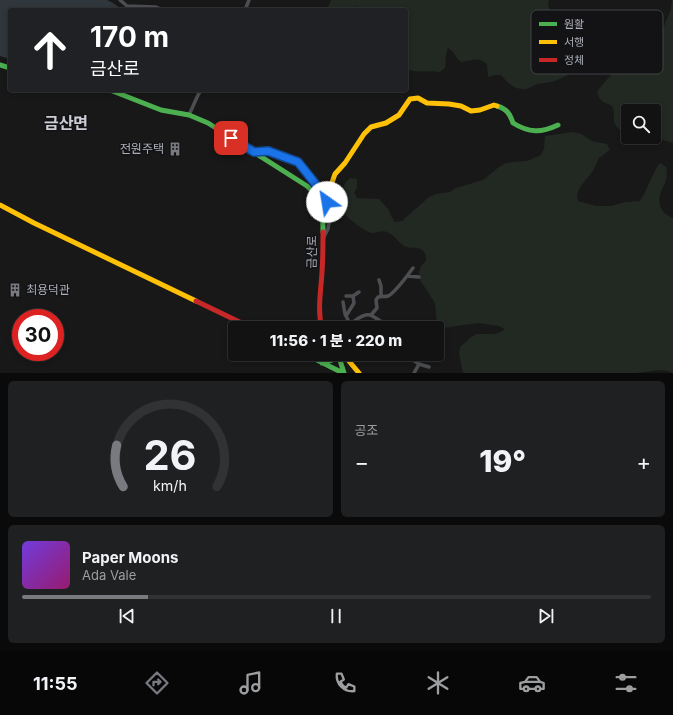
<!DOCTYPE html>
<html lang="ko">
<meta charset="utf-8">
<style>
:root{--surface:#121213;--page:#1f2021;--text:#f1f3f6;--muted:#9c9ea0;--line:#313233;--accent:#787a80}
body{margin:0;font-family:Inter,"Noto Sans KR",sans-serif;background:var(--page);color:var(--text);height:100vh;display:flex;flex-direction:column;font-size:15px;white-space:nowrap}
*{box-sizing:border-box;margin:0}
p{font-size:13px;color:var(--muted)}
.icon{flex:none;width:22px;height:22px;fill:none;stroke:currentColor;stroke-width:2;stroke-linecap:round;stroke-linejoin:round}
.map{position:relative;height:373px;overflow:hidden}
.side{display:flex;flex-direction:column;gap:8px;padding:8px;background:#0a0a0a;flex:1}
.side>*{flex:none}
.guide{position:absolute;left:8px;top:8px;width:400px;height:84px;border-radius:4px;box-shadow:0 2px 6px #0003,0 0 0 1px var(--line);background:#202124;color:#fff;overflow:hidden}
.controls{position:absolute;left:621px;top:104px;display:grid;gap:8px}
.controls a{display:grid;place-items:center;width:40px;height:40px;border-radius:4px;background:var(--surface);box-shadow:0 2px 6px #0003,0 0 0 1px var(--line);font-size:20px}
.speed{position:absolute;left:12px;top:309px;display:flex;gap:8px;font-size:20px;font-weight:700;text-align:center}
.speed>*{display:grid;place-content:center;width:52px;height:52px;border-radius:50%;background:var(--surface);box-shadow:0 2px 6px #0003,0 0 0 1px var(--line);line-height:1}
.speed .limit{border:6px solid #d22;background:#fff;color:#111}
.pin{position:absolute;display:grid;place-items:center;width:34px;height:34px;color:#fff;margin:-17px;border-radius:8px;box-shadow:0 2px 6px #0006}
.me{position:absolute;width:44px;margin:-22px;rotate:328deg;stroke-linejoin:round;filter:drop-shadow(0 0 3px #0008)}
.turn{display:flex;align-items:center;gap:14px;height:84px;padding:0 16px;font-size:18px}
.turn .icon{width:52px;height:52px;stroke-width:2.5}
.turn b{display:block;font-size:28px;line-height:34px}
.big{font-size:30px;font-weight:800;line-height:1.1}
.side .tile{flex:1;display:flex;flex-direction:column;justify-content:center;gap:6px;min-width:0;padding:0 14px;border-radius:6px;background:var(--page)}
.side .dial{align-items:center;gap:0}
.dial svg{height:104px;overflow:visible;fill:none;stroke:var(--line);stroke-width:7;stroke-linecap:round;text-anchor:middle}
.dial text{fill:var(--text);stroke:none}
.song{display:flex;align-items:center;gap:12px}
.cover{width:48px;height:48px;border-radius:6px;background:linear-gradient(135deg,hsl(260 70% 55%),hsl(320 70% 35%))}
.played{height:4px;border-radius:2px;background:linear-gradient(90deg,var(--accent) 20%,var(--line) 20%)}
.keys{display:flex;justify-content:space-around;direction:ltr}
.heat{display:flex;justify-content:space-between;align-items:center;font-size:22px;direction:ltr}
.side .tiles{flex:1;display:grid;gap:8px;grid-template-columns:1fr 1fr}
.tile:last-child{grid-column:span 2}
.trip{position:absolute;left:228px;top:321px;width:216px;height:40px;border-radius:4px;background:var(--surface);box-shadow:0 2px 6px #0003,0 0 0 1px var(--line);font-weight:800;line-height:40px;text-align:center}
.tabs{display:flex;height:64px;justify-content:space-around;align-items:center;background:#070708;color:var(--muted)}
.tabs .icon{width:28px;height:28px}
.tabs .on{color:var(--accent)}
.tabs b{font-size:18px;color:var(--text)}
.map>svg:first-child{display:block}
.green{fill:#222923}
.water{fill:#2f363c}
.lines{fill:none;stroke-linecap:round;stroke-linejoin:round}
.street{stroke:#4d4e51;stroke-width:3.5}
.fast{stroke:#4caf50;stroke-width:5}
.slow{stroke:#ffc107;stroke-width:5}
.jam{stroke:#c62828;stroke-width:5}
.route-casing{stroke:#114b97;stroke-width:10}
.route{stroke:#1a73e8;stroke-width:7}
.labels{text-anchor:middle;stroke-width:3;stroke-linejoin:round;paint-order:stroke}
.poi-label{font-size:12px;fill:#abafb8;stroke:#131315;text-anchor:end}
.street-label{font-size:12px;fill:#abafb8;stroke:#131315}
.district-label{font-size:16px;font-weight:bold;fill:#ccced5;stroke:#131315}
.key{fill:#131315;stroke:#414246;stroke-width:1}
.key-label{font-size:11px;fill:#abafb8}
</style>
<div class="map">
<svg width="673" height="373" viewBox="0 0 673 373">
<rect width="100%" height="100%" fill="#181819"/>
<path class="green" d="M331 0H549C543 20 577 23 587 33 590 36 592 40 593 44 594 48 594 55 591 58 589 61 584 63 581 65 578 67 576 69 574 71 568 75 559 80 552 82 547 83 542 83 537 84 532 86 528 90 523 89 513 89 507 82 501 75H494L488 77 487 64C477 56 472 61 461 62 455 57 455 52 448 48 445 55 446 60 445 68L440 72C429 70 416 73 406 69V10H360L355 6 349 10H327Z
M672 0H673V143L653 137H654V111H628V134C605 125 619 114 611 105 609 104 607 104 605 103 600 100 599 97 597 93L599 89 615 70 628 63 641 57 660 36 671 9Z
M573 132 581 134 592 141 607 144 610 150 599 158 593 171 580 187 577 194 578 201 596 206H611L625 202 640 201C648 189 651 175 660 163L666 167C667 172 667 176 666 180 665 185 661 190 660 195 657 206 663 215 673 218V373C671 373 669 371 667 371 660 369 645 372 637 373H463L459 353 460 347 471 337 477 334H492L499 333 505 329 499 326 479 323 463 325 450 327 443 328 437 324 435 303 420 280 419 273 421 266 426 261C426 256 426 253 422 250 417 246 412 249 407 247 399 245 396 235 387 232 383 230 377 233 372 233 365 232 349 219 344 213 341 210 340 206 338 202L345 183 350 178 357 179V187L354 193 357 198 379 199 389 210 391 216 395 222 402 221 429 197 436 194 450 192 456 188 483 180 499 167 506 163 513 162 527 161 541 155 544 149 545 136Z"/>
<path class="water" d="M0 0H107L113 3 123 10H10V59L0 56Z"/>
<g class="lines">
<path class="street" d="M120 0 127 6 156 7 163 10
M245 10 249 0
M189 115 198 95 201 90
M254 152 267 151 298 162 303 168 323 194 330 210V217L328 229 323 239
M407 276 413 268
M379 280 381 286V296
M353 296 359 292
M343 302 345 314 350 324
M371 315 377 308 376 300 378 297C381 296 385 297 388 296 392 295 404 280 407 276L419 277
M346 316 354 303 353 296H346
M349 328C351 322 364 313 370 315 374 316 378 320 382 322 389 321 395 325 401 328
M410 354V358L419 364 414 373
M419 364 429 367"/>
<path class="fast" d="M0 65 10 68
M110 90 161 110 189 115 208 123 307 186C310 189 314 192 316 196 323 206 323 220 323 232
M497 106C507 109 510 114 513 123 529 133 541 133 558 125
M305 354 343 373
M338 354 344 373
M322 363 332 360 335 354"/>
<path class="slow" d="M323 194 329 191 335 174 345 163 364 134 371 127 386 123 399 115 410 99 418 98 427 103 449 104 461 106 471 111 480 110 494 105 497 106
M0 205 34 223 196 301
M343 354 359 373"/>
<path class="jam" d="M196 301 252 328
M322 328C317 310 321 291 322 272 323 259 323 245 323 232"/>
</g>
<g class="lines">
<g class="route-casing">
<path id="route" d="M231 138 254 152 268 151 298 162 314 182 327 202"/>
</g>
<use href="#route" class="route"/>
</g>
<defs>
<g id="building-bare" transform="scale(1.08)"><path d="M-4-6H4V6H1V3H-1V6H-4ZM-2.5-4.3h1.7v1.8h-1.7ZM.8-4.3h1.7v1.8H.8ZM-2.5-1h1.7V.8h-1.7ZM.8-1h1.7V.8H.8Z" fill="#787a80" stroke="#131315" stroke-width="2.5" paint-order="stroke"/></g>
</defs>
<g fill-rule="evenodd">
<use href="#building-bare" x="175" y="149"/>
<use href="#building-bare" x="15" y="290"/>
</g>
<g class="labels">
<g class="poi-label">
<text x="164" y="153">전원주택</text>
<text x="26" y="294" text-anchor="start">최용덕관</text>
</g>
<g class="street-label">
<text transform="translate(312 252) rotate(-89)" y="4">금산로</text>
</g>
<g class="district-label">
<text x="66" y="129">금산면</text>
</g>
</g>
<rect x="531" y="10" width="132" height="64" rx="6" class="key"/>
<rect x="539" y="22" width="18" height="4" fill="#4caf50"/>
<rect x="539" y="40" width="18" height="4" fill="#ffc107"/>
<rect x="539" y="58" width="18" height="4" fill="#c62828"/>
<g class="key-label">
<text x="564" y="28">원활</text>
<text x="564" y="46">서행</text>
<text x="564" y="64">정체</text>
</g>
</svg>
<div class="controls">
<a><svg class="icon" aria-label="search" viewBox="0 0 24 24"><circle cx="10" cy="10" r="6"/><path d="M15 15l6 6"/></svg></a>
</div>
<div class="speed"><div class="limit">30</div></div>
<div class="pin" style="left:231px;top:138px;background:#d93025"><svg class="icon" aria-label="arrive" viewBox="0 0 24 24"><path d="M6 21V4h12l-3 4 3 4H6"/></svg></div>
<svg class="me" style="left:327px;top:202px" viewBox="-20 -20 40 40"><circle r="19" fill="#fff"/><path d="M0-13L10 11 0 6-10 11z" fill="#1a73e8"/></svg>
<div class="trip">11:56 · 1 분 · 220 m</div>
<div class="guide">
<div class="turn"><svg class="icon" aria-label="ahead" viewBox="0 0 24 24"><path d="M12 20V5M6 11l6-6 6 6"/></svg><div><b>170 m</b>금산로</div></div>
</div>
</div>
<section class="side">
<div class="tiles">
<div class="tile dial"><svg viewBox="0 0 100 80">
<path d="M14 69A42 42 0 1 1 86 69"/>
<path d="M14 69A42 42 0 0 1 9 37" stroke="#787a80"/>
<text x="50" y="56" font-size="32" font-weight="700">26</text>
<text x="50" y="72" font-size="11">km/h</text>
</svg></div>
<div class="tile"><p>공조</p>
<div class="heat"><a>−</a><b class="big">19°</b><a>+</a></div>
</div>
<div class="tile">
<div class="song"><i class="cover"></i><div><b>Paper Moons</b><p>Ada Vale</p></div></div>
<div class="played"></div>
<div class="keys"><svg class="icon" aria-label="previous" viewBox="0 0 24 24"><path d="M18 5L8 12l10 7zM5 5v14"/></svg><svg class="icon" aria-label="pause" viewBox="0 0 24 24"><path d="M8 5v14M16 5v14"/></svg><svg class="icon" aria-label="next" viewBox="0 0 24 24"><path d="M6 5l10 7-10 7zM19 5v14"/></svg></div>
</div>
</div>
</section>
<nav class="tabs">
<b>11:55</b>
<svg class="icon on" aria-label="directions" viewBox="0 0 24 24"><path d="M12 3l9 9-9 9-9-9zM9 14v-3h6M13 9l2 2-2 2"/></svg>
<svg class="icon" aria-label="music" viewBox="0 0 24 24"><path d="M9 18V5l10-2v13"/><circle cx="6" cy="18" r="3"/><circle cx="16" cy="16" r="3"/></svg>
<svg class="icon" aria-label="phone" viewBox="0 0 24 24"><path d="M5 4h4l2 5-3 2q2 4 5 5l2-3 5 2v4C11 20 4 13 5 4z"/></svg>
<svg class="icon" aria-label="climate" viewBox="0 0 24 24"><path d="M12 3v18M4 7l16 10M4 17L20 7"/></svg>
<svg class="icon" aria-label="car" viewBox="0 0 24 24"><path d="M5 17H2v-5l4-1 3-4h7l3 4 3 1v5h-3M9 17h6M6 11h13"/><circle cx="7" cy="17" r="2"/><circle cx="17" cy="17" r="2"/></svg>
<svg class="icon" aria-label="filters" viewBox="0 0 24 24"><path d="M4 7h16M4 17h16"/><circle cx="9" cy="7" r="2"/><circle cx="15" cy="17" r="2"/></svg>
</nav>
